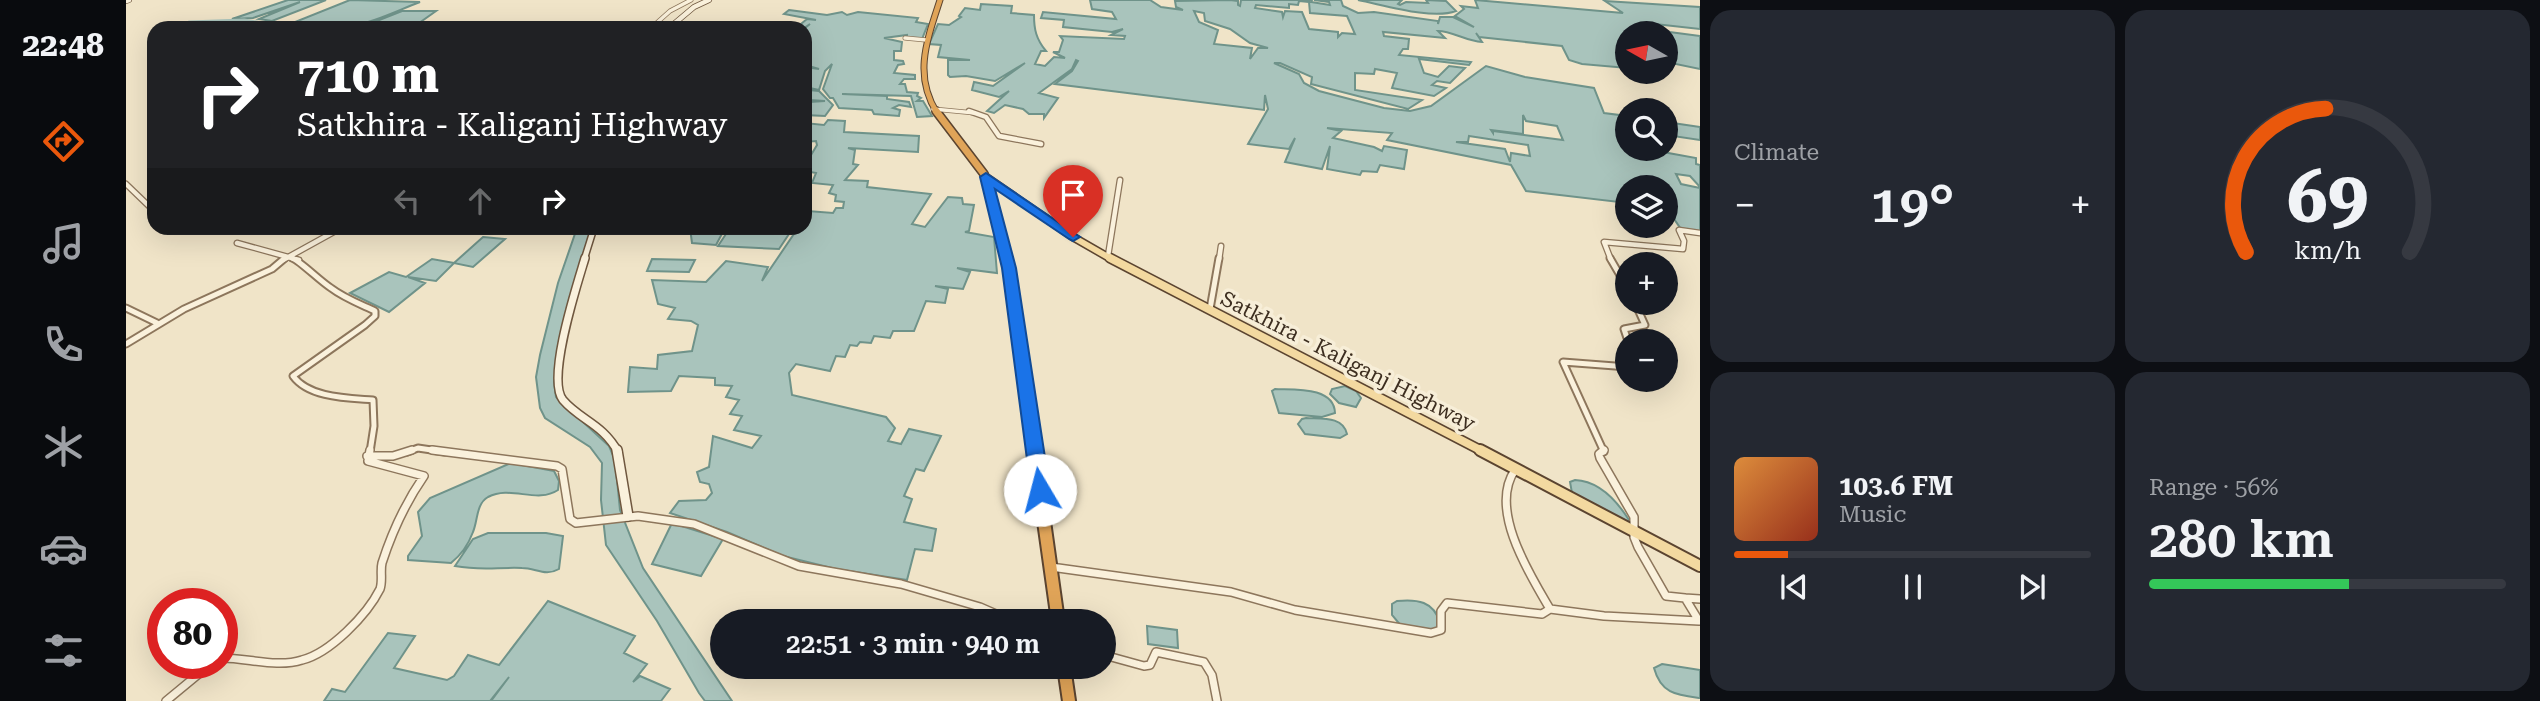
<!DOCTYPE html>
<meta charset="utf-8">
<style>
:root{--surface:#171b24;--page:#242831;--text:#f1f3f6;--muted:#9ea1a6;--line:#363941;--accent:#ea580c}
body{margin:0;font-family:"Roboto Serif",serif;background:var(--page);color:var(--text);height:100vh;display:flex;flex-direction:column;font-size:26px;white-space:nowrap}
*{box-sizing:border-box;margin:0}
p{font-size:23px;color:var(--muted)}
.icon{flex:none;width:38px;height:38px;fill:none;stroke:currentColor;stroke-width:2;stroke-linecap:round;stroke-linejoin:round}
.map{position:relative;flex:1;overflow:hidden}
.panel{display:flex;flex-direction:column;gap:10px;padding:10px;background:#0d0f14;width:840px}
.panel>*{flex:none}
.banner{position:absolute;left:21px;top:21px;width:665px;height:214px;border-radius:21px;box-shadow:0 7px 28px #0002;background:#202124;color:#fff;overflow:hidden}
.needle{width:46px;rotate:279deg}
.fabs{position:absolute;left:1489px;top:21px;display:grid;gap:14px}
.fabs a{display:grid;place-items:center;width:63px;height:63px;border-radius:50%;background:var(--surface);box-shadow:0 7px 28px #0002;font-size:35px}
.speed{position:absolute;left:21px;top:588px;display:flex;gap:14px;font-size:35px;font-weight:700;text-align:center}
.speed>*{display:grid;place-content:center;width:91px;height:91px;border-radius:50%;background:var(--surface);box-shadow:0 7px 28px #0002;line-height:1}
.speed .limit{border:10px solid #d22;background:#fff;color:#111}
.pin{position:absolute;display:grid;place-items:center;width:60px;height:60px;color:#fff;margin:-72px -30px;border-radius:50% 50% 50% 0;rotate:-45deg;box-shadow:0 0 7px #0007}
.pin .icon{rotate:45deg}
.me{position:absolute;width:77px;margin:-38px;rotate:352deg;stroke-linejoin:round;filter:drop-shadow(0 0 5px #0008)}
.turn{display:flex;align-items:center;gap:24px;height:147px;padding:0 35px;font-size:32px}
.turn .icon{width:91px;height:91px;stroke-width:2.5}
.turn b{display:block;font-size:49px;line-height:60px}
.lanes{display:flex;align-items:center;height:66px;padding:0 35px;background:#0003;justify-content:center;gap:35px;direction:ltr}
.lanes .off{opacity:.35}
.big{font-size:52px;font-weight:600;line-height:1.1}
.panel .card{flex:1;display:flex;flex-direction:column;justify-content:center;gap:10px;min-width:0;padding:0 24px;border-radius:21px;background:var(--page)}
.panel .dial{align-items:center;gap:0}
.dial svg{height:182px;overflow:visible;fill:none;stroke:var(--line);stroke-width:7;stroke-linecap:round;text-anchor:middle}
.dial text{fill:var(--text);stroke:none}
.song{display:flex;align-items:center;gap:21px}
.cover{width:84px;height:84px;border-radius:10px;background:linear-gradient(135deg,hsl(30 70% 55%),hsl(10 70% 35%))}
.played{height:7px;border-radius:4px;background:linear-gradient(90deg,var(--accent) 15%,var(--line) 15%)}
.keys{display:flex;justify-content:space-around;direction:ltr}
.heat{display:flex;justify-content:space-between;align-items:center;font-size:38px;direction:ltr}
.charge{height:10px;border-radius:5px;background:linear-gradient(90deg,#34c759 56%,var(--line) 0)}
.panel .tiles{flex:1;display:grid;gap:10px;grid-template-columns:repeat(2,1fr)}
.trip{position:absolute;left:584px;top:609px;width:406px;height:70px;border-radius:35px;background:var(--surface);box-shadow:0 7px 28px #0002;font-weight:600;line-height:70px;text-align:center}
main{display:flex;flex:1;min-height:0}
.tabs{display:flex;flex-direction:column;width:126px;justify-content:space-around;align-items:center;background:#090b0e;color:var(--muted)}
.tabs .icon{width:49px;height:49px}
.tabs .active{color:var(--accent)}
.tabs b{font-size:32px;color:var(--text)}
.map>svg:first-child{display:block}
.water{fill:#a9c4bc;stroke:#6f938a;stroke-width:2;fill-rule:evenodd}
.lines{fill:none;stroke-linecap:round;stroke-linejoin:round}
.river{stroke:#a9c4bc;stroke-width:5}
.street-far3-casing{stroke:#8d765c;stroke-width:5}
.street-far2-casing{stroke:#8d765c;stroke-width:7}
.street-far1-casing{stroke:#8d765c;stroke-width:9}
.street-casing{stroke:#8d765c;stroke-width:10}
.secondary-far3-casing{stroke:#6f573f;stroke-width:6}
.secondary-far2-casing{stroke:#6f573f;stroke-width:8}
.secondary-far1-casing{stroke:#6f573f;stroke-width:10}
.secondary-casing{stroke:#6f573f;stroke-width:12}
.primary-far2-casing{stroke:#5b4430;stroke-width:9}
.primary-far1-casing{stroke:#5b4430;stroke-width:11}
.primary-casing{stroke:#5b4430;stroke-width:14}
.highway-far3-casing{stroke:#5b4430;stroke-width:7}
.highway-far2-casing{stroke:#5b4430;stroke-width:10}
.highway-far1-casing{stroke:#5b4430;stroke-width:13}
.highway-casing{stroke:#5b4430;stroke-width:16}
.street-far3{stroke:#faf1dc;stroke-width:3.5}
.street-far2{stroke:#faf1dc;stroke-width:4.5}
.street-far1{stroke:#faf1dc;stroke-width:5}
.street{stroke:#faf1dc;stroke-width:7}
.secondary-far3{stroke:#faf1dc;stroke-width:4.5}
.secondary-far2{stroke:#faf1dc;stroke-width:5}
.secondary-far1{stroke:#faf1dc;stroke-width:7}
.secondary{stroke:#faf1dc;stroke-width:9}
.primary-far2{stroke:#f3d9a0;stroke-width:6}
.primary-far1{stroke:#f3d9a0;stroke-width:8}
.primary{stroke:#f3d9a0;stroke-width:10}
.highway-far3{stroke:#e0a458;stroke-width:5}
.highway-far2{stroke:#e0a458;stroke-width:7}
.highway-far1{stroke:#e0a458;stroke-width:10}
.highway{stroke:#e0a458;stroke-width:12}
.route{fill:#1a73e8;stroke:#114b97;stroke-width:2}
.labels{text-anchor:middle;stroke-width:7;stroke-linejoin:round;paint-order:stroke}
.street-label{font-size:21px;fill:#3d2e20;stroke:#f7eed8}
</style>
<main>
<nav class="tabs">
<b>22:48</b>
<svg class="icon active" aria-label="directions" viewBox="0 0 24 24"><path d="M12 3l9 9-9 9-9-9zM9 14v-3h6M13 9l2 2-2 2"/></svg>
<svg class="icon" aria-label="music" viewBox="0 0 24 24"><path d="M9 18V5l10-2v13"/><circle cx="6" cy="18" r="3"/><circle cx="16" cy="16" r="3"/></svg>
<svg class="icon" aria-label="phone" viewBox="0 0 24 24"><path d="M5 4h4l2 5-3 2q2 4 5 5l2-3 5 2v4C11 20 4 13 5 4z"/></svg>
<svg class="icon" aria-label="climate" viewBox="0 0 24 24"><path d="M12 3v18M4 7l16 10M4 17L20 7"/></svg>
<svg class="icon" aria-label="car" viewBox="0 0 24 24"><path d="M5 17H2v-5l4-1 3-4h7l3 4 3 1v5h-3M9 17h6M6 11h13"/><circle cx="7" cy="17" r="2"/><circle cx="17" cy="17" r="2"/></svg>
<svg class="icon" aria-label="filters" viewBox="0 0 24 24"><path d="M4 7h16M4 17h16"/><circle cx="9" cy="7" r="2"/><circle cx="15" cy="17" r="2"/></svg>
</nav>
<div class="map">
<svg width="1574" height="701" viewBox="0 0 1574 701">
<rect width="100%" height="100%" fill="#f0e4c8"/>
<path class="water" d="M162 0H200L146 21 133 19 174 2 127 18 106 19Z
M224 0 294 2C245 21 223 36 169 22Z
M964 0H1024L1035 7 1057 10 1050 7 1049 1 1104 0 1112 1V5L1114 6 1115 0H1186L1185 2 1204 5 1203 2 1188 0H1215L1217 6 1232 13 1248 12 1312 21V24L1314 17H1327L1348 27 1329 16 1338 9 1335 6 1352 8 1349 0 1497 13 1479 1 1574 7V29L1529 24 1513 28 1574 36V69L1540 62V60L1543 61 1540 58V33H1502L1501 68 1456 64 1443 60 1436 46 1353 37 1350 33 1356 42C1340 41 1326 31 1312 31L1319 38 1257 32 1258 36 1283 39 1282 49H1277L1273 55 1345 62 1343 65 1293 59 1298 73 1312 77 1323 66 1339 68 1324 83 1311 81 1306 85 1320 88 1308 96 1266 88 1271 73 1249 69 1248 74 1229 73V90L1296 100 1282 109 1185 84 1186 77 1154 63H1148L1173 74 1178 83 1193 91 1258 108 1284 111 1305 106 1360 66 1399 77 1468 88 1478 113 1501 116 1502 149H1535L1537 152 1570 158V164L1574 165V187L1564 176 1550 174 1555 184 1574 188V232L1555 229 1548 219 1540 217V187H1502L1501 203 1400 191 1385 165 1261 140 1266 133 1201 128 1215 131 1207 138 1248 147 1256 151 1258 146 1281 150 1278 169 1254 165 1251 172 1236 171 1234 175 1201 169 1204 146 1196 169 1159 162 1169 138 1163 149 1122 144 1142 109 1139 95 1138 110 929 84 946 71 952 61 950 60 946 69 913 93 932 98 918 118V114H903L897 109 879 105 868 113 861 111 883 91 873 97 846 90 848 82 867 86 899 63 869 81 840 76 824 77 822 75V60H844L812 57 815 45 803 44 812 24 823 25 835 17 833 16 839 8 854 10 855 4 886 6 885 13 908 15C908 29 910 39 920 51H915L909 64 919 66 928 57 939 58 927 52H933L937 40 934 36 998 39 999 36 985 35 997 29 986 32 937 27 938 20 915 18 917 12 990 19 986 12 966 9ZM1173 1 1183 2 1184 13 1221 16 1229 34 1216 33 1212 37V32L1183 29 1176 12 1159 11 1157 17 1156 12 1129 8 1130 5 1163 8V4L1172 5ZM1068 11 1078 13 1079 21 1104 29 1124 43 1142 48H1132L1124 59 1126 48 1088 44 1092 30 1073 22ZM1397 115 1400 121 1431 126 1437 140 1367 131V133L1365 130 1397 134ZM1343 136 1402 145 1404 156 1385 153 1384 162 1379 149 1330 142H1342Z
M1232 0H1276L1272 4 1274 5 1280 2 1302 3 1300 0 1320 1 1330 11C1306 20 1258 5 1232 0Z
M663 10 701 15 716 12 721 15 732 12 792 18 790 22 802 24 796 39 781 38V35L758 38 776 42 775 51H768V60L777 61 778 64 772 65 768 73 789 75V79H778L774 84H779L781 92 792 93 791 96 795 98 791 101H797L806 116 791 117 785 96 716 94 761 96V99L783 102 785 107 773 105 767 108 774 110 773 116 748 114 746 110 713 108 707 98H704L697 89 706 64 699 71 693 90 679 87V67L693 69 679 65V28L684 24 678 28H670L681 19 690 20 658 14Z
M276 11H310L286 28H233Z
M683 90 693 91 707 105 699 116 679 115 683 102 699 101 683 100Z
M702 120 719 121 718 132 793 136 792 152 722 148 729 150 727 164 732 165 719 180 742 181 741 187 805 194 786 224 799 227 822 197 836 198 837 204 848 205 843 231 839 232 868 237 871 273 831 268 844 272 837 289 809 286 822 289 819 303 800 301 788 331H767L764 338 748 336 745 343 734 342 731 346 724 345 719 357 710 356 704 371 670 364 663 373 666 395 760 417 769 428 762 441 775 444 783 429 815 436 798 471 790 469 778 496 786 499 778 522 810 529 806 551 789 549 781 580 710 569 657 556 601 532 544 513 553 501 580 500 586 493 583 484 574 482 571 472 583 467 587 436 626 448 635 436 608 430 616 416 604 414 613 400 600 397 606 386 589 385V378L553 376 545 391 502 392 504 367 531 369 532 355 566 351 572 325 565 321 542 319 549 308 532 304 526 280 580 282 600 261 642 267 636 281 672 228H679L682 211 707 213 710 208H717L718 202 709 201 710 195 703 193 707 185 686 183 690 173 679 171V165L691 145 690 141 679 142V123L698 125Z
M1540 122 1574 127V140L1540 135Z
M451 228H466L435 333 428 382 430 397 483 446 489 460 494 510 517 568 606 701H579L573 693 531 621 480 545 475 500 476 463 464 447 419 418 414 408 410 377 414 355 432 283Z
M564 228H667L653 249 592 246 602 231 598 230 590 245 566 243Z
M357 237 379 239 347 267 328 263 310 281 282 277 299 283 263 312 224 293 263 272 280 277 306 259 328 263Z
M526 259 569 260 563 272 521 271Z
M1219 386 1230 391 1235 398 1230 407 1213 403 1204 394 1206 389Z
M1149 389C1167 390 1208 386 1209 413L1196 417 1153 413 1146 391Z
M1180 418C1196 419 1217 416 1221 434L1214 438 1179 434 1172 424 1176 419Z
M385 463 428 471 433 481 432 490C411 504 385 485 362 497 350 504 352 520 347 532 343 543 335 555 325 563L282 560V556L296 536 292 512 304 498Z
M1449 480C1473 481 1491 501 1503 520L1502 523 1446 493 1444 482Z
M546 523 597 539 575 576 526 564Z
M362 533H420L437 536 433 569C419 577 410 568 396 568 371 567 356 571 329 566L347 539Z
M422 601 509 636 498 653 521 664 507 682 514 676 544 689 535 701H365L383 677 364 701H198L206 689 219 692 262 633 289 636 268 668 321 680 328 676 342 655 373 665Z
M1271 601C1291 599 1308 601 1314 623L1310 630 1276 627 1266 615V604Z
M1021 626 1051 630 1052 648 1022 644Z
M1536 664 1574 670V698C1551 695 1535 694 1528 668Z"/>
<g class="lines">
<path class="river" d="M63 23 118 21 161 28"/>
<g class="street-far3-casing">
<path id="street-far3" d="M525 28 544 11 565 0
M779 38 800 40
M807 109 849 113"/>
</g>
<g class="street-far2-casing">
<path id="street-far2" d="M843 111 860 117 873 136 915 144
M0 184 25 208
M111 243 173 260
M982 256 994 180
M157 260 215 228
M1093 260 1095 246
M1485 260 1478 242 1557 249 1558 241 1553 230 1574 233"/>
</g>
<g class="street-far1-casing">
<path id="street-far1" d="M166 258C173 260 195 282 205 288 218 298 234 304 249 311V316L239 325 167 376C183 398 222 398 247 400L248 426 244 452
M1484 258 1502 289
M0 308 31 323
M1084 309 1093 258
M1502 341 1498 329 1519 325 1509 303
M0 344 58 309 146 269 159 258
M281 452 292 448 319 452
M1478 452 1437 362 1502 367"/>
</g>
<g class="street-casing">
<path id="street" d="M306 450 431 466 436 469 444 519 450 523 512 516 568 524 673 566 775 584 854 607 886 621
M1478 450 1473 454 1474 458 1508 517V537L1512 547 1540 596 1559 598
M241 456H267L286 450
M1389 470C1362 509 1404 575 1424 609
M925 567 1105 592 1169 610 1305 633 1315 630V611L1321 603 1416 614 1424 609 1478 616 1573 621 1559 598 1574 599
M978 655 1018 666 1024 665 1030 652 1078 662 1086 675 1091 701
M96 658C122 658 151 668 176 660 204 653 241 615 254 589 257 581 254 571 256 563 266 532 280 502 298 476L242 461 244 450
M40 701 86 663"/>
</g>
<g class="secondary-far3-casing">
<path id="secondary-far3" d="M0 1 3 0
M543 28 568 7 583 0"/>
</g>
<g class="secondary-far2-casing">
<path id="secondary-far2" d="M458 260 468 228"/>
</g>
<g class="secondary-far1-casing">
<path id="secondary-far1" d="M459 258C451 285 420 379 437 400 454 420 477 424 492 452"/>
</g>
<g class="secondary-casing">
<path id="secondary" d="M491 450 502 516"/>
</g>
<g class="primary-far2-casing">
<path id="primary-far2" d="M860 177 947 237 987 260"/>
</g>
<g class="primary-far1-casing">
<path id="primary-far1" d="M984 258 1358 452"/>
</g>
<g class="primary-casing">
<path id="primary" d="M1354 450 1574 566"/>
</g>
<g class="highway-far3-casing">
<path id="highway-far3" d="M811 113C787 75 801 40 814 0"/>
</g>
<g class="highway-far2-casing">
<path id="highway-far2" d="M810 111 858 174 868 203 881 260"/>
</g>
<g class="highway-far1-casing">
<path id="highway-far1" d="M881 258 909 452"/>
</g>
<g class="highway-casing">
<path id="highway" d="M908 450 932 621
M938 667 943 701"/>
</g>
<use href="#street-far3" class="street-far3"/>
<use href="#street-far2" class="street-far2"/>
<use href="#street-far1" class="street-far1"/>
<use href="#street" class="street"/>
<use href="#secondary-far3" class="secondary-far3"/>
<use href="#secondary-far2" class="secondary-far2"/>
<use href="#secondary-far1" class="secondary-far1"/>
<use href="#secondary" class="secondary"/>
<use href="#primary-far2" class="primary-far2"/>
<use href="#primary-far1" class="primary-far1"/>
<use href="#primary" class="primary"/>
<use href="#highway-far3" class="highway-far3"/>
<use href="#highway-far2" class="highway-far2"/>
<use href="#highway-far1" class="highway-far1"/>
<use href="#highway" class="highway"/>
</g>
<path class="route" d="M860 173 954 237 947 241 943 239 869 189 890 268 924 490 921 495H907L905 490 876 268 854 177Z"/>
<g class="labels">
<g class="street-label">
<text transform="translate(1222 361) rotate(27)" y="7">Satkhira - Kaliganj Highway</text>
</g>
</g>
</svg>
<div class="fabs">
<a><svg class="needle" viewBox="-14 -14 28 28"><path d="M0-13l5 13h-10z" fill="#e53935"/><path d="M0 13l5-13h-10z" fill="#9ea1a6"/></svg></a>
<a><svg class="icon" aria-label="search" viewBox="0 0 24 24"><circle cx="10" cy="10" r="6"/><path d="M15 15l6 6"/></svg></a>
<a><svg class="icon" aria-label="layers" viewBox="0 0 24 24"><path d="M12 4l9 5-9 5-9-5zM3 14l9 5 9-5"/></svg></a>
<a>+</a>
<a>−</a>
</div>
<div class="speed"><div class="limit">80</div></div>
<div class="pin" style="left:947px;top:237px;background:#d93025"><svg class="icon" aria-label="arrive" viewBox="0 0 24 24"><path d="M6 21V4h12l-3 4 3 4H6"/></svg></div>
<svg class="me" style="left:914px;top:490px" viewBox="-20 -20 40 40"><circle r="19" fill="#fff"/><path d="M0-13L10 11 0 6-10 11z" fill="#1a73e8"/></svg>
<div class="trip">22:51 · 3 min · 940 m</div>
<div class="banner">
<div class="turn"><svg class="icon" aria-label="right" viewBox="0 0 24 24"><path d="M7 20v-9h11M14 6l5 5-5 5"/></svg><div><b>710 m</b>Satkhira - Kaliganj Highway</div></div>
<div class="lanes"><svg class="icon off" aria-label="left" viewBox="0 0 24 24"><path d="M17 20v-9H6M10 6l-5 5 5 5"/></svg><svg class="icon off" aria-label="ahead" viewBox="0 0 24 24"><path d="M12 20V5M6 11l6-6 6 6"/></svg><svg class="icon" aria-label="right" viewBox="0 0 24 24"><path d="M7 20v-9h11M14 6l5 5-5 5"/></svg></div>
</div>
</div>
<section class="panel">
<div class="tiles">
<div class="card"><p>Climate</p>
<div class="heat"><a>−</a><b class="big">19°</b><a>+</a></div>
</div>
<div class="card dial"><svg viewBox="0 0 100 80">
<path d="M14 69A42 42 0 1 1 86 69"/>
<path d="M14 69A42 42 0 0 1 49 6" stroke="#ea580c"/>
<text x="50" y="56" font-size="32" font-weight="700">69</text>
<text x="50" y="72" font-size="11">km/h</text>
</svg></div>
<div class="card">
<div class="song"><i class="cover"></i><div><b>103.6 FM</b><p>Music</p></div></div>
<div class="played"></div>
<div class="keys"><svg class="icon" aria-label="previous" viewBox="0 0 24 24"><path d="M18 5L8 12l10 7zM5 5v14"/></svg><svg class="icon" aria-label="pause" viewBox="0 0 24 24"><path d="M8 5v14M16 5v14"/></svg><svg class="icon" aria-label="next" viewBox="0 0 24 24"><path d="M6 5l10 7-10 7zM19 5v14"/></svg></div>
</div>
<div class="card"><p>Range · 56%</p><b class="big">280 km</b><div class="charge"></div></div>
</div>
</section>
</main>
